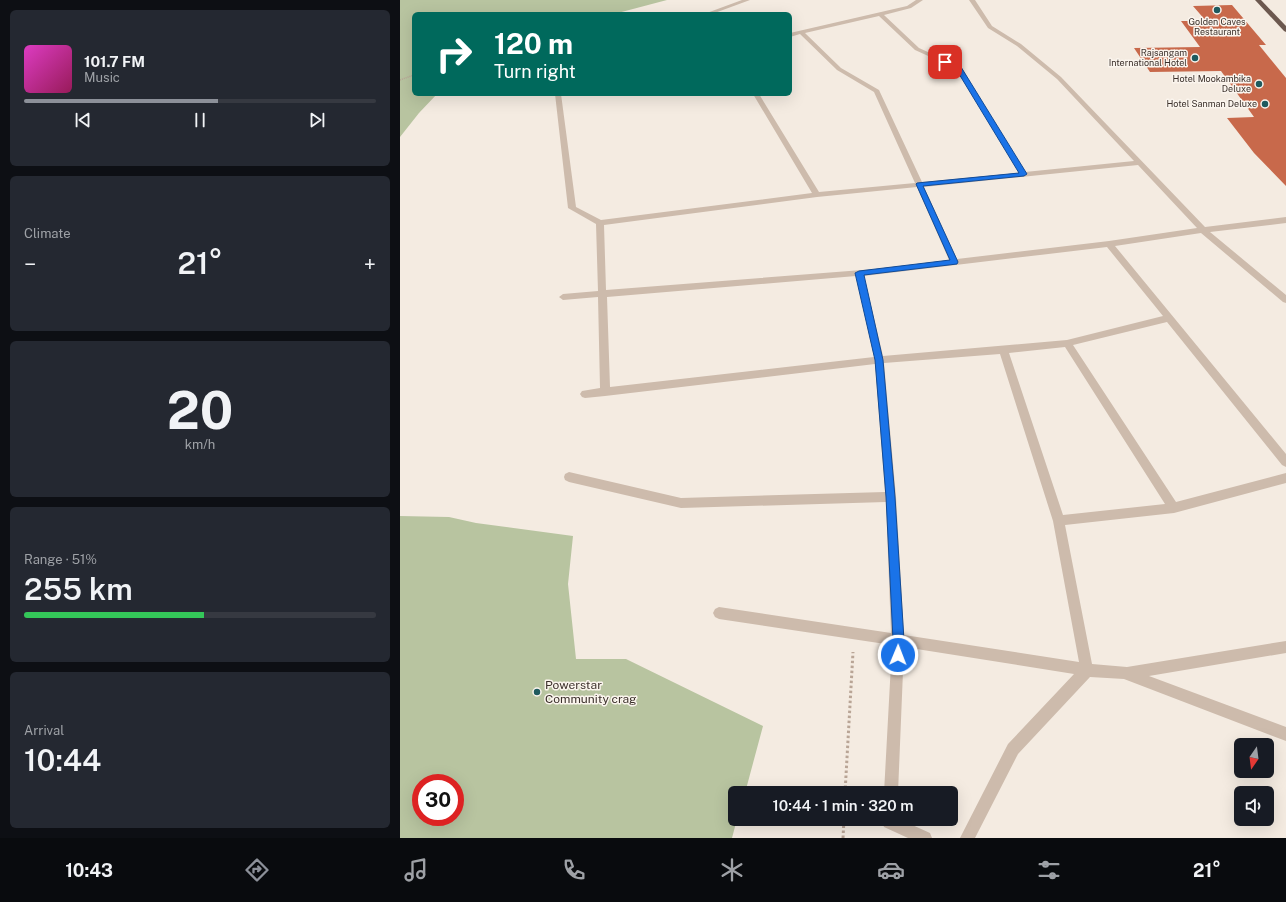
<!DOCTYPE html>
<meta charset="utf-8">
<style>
:root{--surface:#171b24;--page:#242831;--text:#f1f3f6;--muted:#9ea1a6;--line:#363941;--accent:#8c9099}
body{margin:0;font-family:"Public Sans",sans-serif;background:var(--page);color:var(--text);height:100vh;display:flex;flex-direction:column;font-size:15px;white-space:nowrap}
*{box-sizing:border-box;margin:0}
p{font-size:13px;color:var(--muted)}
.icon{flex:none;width:22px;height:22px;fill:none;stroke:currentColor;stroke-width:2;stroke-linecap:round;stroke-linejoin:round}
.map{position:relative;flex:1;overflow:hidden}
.sheet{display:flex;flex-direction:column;gap:10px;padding:10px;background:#0d0f14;width:400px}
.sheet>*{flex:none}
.banner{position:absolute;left:12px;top:12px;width:380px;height:84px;border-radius:6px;box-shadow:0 4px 16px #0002;background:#00695c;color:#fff;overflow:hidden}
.needle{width:26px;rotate:194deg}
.fabs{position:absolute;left:834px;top:738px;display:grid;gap:8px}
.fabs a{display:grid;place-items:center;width:40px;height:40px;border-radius:6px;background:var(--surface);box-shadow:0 4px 16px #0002;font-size:20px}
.speed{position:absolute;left:12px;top:774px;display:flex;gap:8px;font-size:20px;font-weight:700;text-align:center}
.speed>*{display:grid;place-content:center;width:52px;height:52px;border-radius:50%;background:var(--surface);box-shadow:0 4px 16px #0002;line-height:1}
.speed .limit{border:6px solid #d22;background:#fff;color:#111}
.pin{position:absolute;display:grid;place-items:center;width:34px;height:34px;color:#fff;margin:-17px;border-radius:8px;box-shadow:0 2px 6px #0006}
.me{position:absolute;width:44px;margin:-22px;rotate:1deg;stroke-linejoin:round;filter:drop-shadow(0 0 3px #0008)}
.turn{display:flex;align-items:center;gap:14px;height:84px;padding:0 16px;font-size:18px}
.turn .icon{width:52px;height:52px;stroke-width:2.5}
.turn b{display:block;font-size:28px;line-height:34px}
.big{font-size:30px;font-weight:600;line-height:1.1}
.sheet .card{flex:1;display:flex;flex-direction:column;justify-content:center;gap:6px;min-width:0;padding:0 14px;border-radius:6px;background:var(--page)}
.sheet .dial{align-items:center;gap:0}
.dial b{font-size:52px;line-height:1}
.song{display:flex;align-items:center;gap:12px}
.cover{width:48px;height:48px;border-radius:6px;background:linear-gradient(135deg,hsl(310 70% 55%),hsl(330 70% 35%))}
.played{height:4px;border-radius:2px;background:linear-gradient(90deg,var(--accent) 55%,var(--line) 55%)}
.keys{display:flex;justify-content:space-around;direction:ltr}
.heat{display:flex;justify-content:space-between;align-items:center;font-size:22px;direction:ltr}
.charge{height:6px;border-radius:3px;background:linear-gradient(90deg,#34c759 51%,var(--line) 0)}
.trip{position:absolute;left:328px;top:786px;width:230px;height:40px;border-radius:6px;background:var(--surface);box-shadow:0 4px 16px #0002;font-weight:600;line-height:40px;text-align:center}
.dock{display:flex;height:64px;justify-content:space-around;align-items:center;background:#090b0e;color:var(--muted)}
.dock .icon{width:28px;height:28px}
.dock .selected{color:var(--accent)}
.dock b{font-size:18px;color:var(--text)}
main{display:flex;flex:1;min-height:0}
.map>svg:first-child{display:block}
.green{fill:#b8c4a0;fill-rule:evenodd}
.building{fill:#c8694b}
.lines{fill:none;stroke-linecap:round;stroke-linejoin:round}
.path-far1{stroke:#b9a596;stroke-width:1.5;stroke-dasharray:1 1;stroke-linecap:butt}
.path{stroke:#b9a596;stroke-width:3;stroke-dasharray:2.5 2.5;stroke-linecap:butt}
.minor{fill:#cdbbac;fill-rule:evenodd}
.trunk{fill:#6c584f;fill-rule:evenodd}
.route{fill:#1a73e8;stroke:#114b97}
.poi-dot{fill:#1f5a5e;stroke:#fbf5ee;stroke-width:1.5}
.labels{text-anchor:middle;stroke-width:3;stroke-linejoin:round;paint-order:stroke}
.far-poi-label{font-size:9px;fill:#3b302b;stroke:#fbf5ee;text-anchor:end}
.near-poi-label{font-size:12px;fill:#3b302b;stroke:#fbf5ee;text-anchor:start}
</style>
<main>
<section class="sheet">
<div class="card">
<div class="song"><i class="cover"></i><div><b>101.7 FM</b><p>Music</p></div></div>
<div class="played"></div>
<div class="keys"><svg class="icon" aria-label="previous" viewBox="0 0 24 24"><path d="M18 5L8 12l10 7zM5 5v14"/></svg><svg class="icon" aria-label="pause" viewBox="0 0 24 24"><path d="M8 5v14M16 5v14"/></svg><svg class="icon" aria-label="next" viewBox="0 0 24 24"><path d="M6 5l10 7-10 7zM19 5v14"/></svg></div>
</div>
<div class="card"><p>Climate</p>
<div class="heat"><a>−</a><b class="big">21°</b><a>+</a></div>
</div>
<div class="card dial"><b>20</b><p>km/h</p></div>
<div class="card"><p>Range · 51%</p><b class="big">255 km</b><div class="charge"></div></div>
<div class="card"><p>Arrival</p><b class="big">10:44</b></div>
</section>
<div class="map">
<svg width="886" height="838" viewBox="0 0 886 838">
<rect width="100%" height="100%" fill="#f4ebe1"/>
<path class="green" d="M0 0H267L214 14H14V94H37L19 113 0 137Z
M0 516 49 517 76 523 173 536 168 584 176 659H226L363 726 345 793H335V819H337L332 838H0ZM21 783H55V817H21Z"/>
<path class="building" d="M832 5 866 45H859L886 78V186L854 153 827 118 854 117 821 71 750 72 734 48 800 47 781 21H806L793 6Z"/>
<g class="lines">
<path class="path-far1" d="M0 80 14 75"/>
<path class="path" d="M445 793 453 652
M443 838 444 819"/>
<path class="minor" d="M342 0H350L312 14H304Z
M516 0H523L511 8 484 15 519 48 561 67 625 172 734 161 657 79 617 46 588 28 569 0H575L592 26 621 44 661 77 805 227 886 217V223L810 232 886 295V303L883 302 801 233 715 246 886 454V467L882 465 767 322 673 345 776 502 886 473V483L774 513 665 525 692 664 727 667 886 641V653L749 676 886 727V741L724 679 690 677 618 754 575 838H560L608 744 674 674 504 647 498 793H484L492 645 319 619 315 617 313 613 315 609 319 607 491 633 486 502 281 508 169 482 165 480 164 477 165 474 169 472 281 498 485 492 475 364 205 396 185 398 182 397 180 394 182 391 200 388 198 297 163 300 159 297 163 294 198 291 196 224 168 208 155 94H161L176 207 201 220 412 193 353 94H359L419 192 515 183 474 92 437 70 400 34 390 37V33L507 6ZM479 16 515 50 557 69 619 173 522 182 479 90 441 68 405 33ZM738 165 797 228 709 241 557 259 524 187ZM517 187 549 260 475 269 206 290 204 225 417 197ZM707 247 763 316 667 340 483 356 464 276ZM456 276 474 357 210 387 207 297ZM665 347 765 504 663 515 609 353ZM600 354 653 521 679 662 504 635 496 497 484 363Z
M483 819H499L530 833 532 838H508L484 827 482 822Z"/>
<path class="trunk" d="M855 0H861L886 26V32L884 31Z"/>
</g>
<path class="route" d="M545 60 561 67 627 174 624 176 523 186 558 262 557 264 464 275 483 360 495 497 504 640 502 659 498 661 493 659 492 655 493 640 486 497 475 360 455 273 459 271 550 260 516 184 517 183 619 173 556 69 543 63 542 62Z"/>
<g class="poi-dot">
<circle cx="817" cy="10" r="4"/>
<circle cx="795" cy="58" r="4"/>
<circle cx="859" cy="84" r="4"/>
<circle cx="865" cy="104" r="4"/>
<circle cx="137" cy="692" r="4"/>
</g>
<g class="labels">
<g class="far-poi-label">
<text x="817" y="25" text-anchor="middle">Golden Caves<tspan x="817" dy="10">Restaurant</tspan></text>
<text x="787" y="56">Rajsangam<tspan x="787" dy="10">International Hotel</tspan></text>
<text x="851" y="82">Hotel Mookambika<tspan x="851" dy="10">Deluxe</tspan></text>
<text x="857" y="107">Hotel Sanman Deluxe</text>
</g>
<g class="near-poi-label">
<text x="145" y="689">Powerstar<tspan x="145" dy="14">Community crag</tspan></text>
</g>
</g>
</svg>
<div class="fabs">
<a><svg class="needle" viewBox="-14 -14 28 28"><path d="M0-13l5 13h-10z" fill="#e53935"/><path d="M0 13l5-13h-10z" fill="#9ea1a6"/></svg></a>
<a><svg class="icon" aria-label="sound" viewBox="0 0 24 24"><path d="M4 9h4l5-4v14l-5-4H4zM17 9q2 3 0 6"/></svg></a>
</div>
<div class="speed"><div class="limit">30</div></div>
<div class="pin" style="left:545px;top:62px;background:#d93025"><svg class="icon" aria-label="arrive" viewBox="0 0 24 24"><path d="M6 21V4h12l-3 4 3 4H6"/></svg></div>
<svg class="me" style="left:498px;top:655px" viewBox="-20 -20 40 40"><circle r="17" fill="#1a73e8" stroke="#fff" stroke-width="3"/><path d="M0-11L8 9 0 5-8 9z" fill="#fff"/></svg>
<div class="trip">10:44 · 1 min · 320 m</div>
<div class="banner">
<div class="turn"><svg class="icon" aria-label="right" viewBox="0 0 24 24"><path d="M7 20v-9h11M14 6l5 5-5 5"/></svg><div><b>120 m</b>Turn right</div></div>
</div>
</div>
</main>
<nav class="dock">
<b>10:43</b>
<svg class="icon selected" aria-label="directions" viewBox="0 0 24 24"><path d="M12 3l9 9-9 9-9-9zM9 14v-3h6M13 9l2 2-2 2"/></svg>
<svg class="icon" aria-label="music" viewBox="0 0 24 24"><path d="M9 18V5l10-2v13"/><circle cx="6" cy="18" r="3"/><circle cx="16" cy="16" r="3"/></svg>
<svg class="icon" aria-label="phone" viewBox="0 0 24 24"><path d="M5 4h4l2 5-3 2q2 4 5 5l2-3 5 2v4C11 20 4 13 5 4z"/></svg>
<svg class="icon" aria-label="climate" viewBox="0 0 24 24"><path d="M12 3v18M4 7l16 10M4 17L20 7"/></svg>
<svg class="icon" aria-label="car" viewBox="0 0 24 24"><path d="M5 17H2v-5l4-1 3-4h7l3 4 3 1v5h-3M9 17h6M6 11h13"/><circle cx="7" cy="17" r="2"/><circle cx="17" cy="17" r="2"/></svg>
<svg class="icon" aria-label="filters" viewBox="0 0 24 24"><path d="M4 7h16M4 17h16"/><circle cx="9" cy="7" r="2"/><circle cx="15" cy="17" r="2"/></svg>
<b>21°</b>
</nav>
